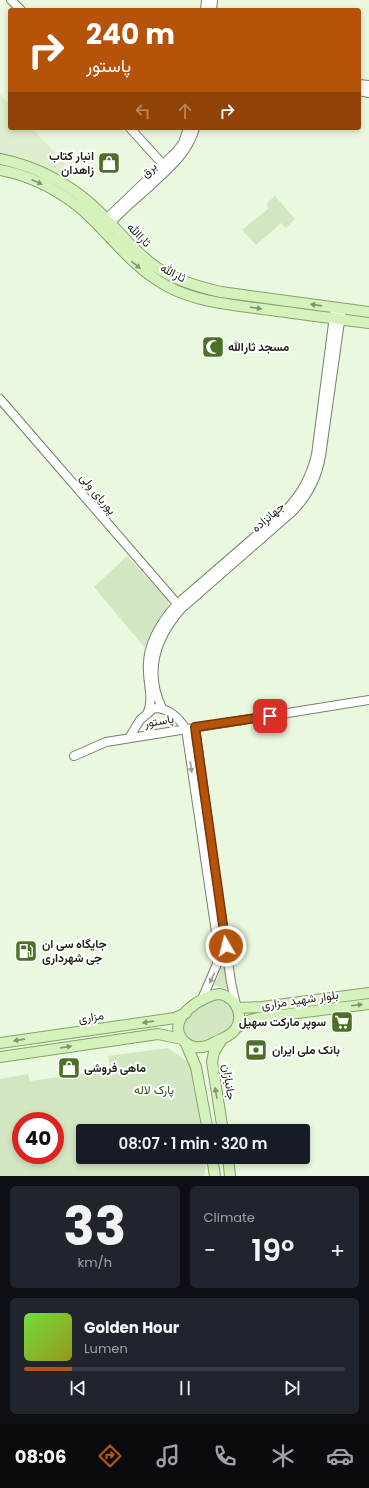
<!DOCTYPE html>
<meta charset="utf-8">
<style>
:root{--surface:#171b24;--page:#20242c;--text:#f1f3f6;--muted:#9ea1a6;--line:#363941;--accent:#b45309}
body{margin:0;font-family:Poppins,Vazirmatn,sans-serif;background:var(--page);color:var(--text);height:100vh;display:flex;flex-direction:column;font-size:15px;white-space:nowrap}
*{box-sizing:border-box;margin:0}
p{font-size:13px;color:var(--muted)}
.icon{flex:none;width:22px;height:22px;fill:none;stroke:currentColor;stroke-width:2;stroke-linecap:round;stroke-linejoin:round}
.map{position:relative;height:1176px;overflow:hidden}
.details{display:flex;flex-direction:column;gap:10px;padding:10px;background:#0d0f14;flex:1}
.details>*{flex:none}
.banner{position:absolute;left:8px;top:8px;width:353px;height:122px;border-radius:4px;box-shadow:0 2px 6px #0003;background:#b45309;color:#fff;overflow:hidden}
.speed{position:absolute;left:12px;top:1112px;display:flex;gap:8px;font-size:20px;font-weight:700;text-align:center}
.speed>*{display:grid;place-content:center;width:52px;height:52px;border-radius:50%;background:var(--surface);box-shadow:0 2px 6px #0003;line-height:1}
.speed .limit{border:6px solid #d22;background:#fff;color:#111}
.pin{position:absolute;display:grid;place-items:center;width:34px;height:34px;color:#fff;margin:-17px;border-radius:8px;box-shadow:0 2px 6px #0006}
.me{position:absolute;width:44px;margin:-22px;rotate:352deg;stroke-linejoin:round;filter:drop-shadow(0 0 3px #0008)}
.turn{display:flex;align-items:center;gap:14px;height:84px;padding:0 12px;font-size:18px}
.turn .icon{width:52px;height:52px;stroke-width:2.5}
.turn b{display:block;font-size:28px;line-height:34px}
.lanes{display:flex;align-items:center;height:38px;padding:0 12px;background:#0003;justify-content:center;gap:20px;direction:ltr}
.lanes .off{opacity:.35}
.big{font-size:30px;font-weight:600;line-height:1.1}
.details .card{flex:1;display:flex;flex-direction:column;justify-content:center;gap:6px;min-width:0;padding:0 14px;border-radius:6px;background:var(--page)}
.details .dial{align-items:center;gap:0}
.dial b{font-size:52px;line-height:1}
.song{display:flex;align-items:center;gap:12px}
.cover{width:48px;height:48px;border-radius:6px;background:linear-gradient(135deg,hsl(100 70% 55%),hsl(60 70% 35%))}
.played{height:4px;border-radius:2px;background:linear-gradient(90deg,var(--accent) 15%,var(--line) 15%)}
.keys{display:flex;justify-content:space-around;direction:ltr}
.heat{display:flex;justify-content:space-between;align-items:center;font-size:22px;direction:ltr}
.details .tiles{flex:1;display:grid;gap:10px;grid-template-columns:1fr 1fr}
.card:last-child{grid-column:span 2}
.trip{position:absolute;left:76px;top:1124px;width:234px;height:40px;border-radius:4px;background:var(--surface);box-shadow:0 2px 6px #0003;font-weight:600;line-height:40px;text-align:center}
.menu{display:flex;height:64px;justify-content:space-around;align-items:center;background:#090b0e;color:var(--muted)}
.menu .icon{width:28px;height:28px}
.menu .active{color:var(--accent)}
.menu b{font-size:18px;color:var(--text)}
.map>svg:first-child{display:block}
.built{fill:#dceece}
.green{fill:#d2e7c1;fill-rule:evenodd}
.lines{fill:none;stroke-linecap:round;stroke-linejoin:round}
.minor-casing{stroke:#74816b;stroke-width:10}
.major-casing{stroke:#83a367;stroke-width:12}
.minor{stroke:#fff;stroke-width:8}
.major{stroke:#d5f1bc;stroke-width:10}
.oneway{fill:#839473}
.oneway2{fill:#9a9c98}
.route-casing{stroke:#753606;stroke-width:10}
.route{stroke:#b45309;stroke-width:7}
.labels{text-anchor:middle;stroke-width:4;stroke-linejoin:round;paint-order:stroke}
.poi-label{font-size:12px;font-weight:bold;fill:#1e231a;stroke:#fff;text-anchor:start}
.street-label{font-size:12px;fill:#1e231a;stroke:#fff}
.park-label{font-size:12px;fill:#2b470b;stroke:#fff}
</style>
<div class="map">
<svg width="369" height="1176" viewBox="0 0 369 1176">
<rect width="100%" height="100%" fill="#eaf8df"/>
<path class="built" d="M0 94 10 104V128H32L65 164 59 177 43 167 0 155Z"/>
<path class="green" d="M275 196 295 219 286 228 281 223 256 245 242 230 269 208 266 204Z
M127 556 168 600 169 607 156 627 146 649 94 587Z
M223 939 225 953 227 989 214 985 220 972Z
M214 998C226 1000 240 1009 233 1023 228 1032 212 1041 202 1042 196 1043 192 1042 188 1038 173 1022 202 1004 214 998Z
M168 1048 191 1064 202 1131H83V1157H207L204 1176H0V1079L28 1074 30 1081 110 1070 108 1056ZM21 1121H55V1155H21Z"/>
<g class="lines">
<g class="minor-casing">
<path id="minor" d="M11 0 21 10
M205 10 206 0
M212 10 213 0
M359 84 369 85
M359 91 369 93
M130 128 167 169
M103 222 176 152 183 143 188 128
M106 225 110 223C122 211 135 199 148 188 167 170 188 154 195 128
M0 399 180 607
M162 708C144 671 156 638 181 609L292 512C308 496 317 478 321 456L341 314
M147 714C154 701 148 686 148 671 146 646 161 622 177 604L288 508C303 492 311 476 316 455L335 308
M195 727 211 847 231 982 236 1005
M129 738 140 720 154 708C169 708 178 717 186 729L218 946 217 964 202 999
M74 756 106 742 369 700"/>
</g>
<g class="major-casing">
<path id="major" d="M0 159C34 166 66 182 92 205 114 224 131 250 156 267 175 280 198 287 221 292L369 312
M0 170C32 176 62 192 86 213 114 239 132 267 167 286 198 303 235 305 270 310 303 314 336 319 369 323
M220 994C237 998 246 1018 233 1032 228 1037 221 1039 215 1042 209 1046 202 1048 194 1047 188 1045 183 1042 180 1036 170 1016 203 995 220 994Z
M238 1008 262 1007 369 993
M236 1028 250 1020 258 1018 369 1004
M222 1039 214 1052 212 1062 223 1131
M0 1043 175 1018 186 1013
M186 1044 196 1067 208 1131
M0 1057 158 1034 182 1039
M212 1157 215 1176
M228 1157 230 1176"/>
</g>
<use href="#minor" class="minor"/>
<use href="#major" class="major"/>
</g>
<defs><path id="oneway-solid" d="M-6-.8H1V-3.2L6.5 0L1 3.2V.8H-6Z"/></defs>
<g class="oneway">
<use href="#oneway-solid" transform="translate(37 182) rotate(24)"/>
<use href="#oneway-solid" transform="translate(136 265) rotate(39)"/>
<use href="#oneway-solid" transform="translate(316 305) rotate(-172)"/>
<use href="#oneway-solid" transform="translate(256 308) rotate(8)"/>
<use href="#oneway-solid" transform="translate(357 1005) rotate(-7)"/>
<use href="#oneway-solid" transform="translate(148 1022) rotate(172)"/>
<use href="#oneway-solid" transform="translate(19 1040) rotate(172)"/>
<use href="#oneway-solid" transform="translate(66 1047) rotate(-8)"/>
<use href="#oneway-solid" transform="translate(216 1093) rotate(-100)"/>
</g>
<g class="oneway2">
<use href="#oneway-solid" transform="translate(191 767) rotate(82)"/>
<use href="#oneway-solid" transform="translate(212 978) rotate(115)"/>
</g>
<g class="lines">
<g class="route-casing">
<path id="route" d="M226 946 195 727 270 716"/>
</g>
<use href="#route" class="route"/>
</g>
<defs>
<g id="shop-square" transform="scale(1.15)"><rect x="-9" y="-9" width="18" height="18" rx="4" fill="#4d7029" stroke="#fff"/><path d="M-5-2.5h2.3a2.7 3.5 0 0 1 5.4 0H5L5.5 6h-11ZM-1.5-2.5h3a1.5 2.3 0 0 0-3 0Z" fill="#fff"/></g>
<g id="mosque-square" transform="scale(1.15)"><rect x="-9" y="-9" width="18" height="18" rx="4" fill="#4d7029" stroke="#fff"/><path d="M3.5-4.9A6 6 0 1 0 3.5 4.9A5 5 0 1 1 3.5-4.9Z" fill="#fff"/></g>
<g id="fuel-square" transform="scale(1.15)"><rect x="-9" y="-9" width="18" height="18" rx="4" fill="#4d7029" stroke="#fff"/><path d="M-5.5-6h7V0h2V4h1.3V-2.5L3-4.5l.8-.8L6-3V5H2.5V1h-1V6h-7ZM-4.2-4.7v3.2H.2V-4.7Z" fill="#fff"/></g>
<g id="supermarket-square" transform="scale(1.15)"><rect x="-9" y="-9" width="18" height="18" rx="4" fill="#4d7029" stroke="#fff"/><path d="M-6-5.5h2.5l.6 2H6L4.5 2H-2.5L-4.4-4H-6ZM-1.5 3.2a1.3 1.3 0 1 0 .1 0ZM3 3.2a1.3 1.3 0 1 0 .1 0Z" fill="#fff"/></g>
<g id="bank-square" transform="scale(1.15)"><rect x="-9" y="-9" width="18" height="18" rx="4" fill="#4d7029" stroke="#fff"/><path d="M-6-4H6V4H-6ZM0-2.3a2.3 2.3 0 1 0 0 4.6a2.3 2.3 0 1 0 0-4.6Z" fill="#fff"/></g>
</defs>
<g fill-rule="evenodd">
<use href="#shop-square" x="109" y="163"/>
<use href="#mosque-square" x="213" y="347"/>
<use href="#fuel-square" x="26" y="951"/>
<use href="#supermarket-square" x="342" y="1022"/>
<use href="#bank-square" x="256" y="1050"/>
<use href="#shop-square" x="69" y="1068"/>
</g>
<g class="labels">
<g class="poi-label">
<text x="94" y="160" text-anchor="end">انبار کتاب<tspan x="94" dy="14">زاهدان</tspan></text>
<text x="228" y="351">مسجد ثارالله</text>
<text x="42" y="948">جایگاه سی ان<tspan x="42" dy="14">جی شهرداری</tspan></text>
<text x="326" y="1026" text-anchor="end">سوپر مارکت سهیل</text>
<text x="272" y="1054">بانک ملی ایران</text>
<text x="84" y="1072">ماهی فروشی</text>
</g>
<g class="street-label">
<text transform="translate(149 170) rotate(-43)" y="4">برق</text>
<text transform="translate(139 235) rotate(45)" y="4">ثاراالله</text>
<text transform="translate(173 273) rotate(27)" y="4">ثارالله</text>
<text transform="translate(98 494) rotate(50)" y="4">پوریای ولی</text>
<text transform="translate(268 517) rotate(-41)" y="4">جهانزاده</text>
<text transform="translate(159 721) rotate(-10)" y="4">پاستور</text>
<text transform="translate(300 1000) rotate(-8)" y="4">بلوار شهید مزاری</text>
<text transform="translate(91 1017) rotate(-8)" y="4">مزاری</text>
<text transform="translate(229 1082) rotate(82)" y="4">جانبازان</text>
</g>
<g class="park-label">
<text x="154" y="1094">پارک لاله</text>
</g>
</g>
</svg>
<div class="speed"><div class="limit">40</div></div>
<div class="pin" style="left:270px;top:716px;background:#d93025"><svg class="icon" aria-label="arrive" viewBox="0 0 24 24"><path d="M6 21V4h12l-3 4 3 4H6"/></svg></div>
<svg class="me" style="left:226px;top:946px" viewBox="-20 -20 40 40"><circle r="17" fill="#b45309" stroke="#fff" stroke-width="3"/><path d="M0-11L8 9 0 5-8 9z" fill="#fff"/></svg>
<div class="trip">08:07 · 1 min · 320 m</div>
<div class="banner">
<div class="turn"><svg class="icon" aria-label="right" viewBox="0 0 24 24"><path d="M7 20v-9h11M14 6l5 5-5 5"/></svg><div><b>240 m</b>پاستور</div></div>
<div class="lanes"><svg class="icon off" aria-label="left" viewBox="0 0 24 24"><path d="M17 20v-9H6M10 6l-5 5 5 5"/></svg><svg class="icon off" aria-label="ahead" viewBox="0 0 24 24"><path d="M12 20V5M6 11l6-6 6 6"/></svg><svg class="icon" aria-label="right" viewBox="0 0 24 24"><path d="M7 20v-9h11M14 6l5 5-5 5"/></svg></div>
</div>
</div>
<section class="details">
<div class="tiles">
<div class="card dial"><b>33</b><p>km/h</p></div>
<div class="card"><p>Climate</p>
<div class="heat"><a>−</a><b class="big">19°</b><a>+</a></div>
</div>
<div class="card">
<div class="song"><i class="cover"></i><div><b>Golden Hour</b><p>Lumen</p></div></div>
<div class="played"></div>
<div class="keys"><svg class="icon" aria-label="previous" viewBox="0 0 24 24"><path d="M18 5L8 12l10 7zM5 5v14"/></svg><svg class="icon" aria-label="pause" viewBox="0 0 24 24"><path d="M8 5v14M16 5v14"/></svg><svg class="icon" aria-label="next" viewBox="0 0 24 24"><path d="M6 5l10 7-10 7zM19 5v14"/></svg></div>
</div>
</div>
</section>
<nav class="menu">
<b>08:06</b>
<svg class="icon active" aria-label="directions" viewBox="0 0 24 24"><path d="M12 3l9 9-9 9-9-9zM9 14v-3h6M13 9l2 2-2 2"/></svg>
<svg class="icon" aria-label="music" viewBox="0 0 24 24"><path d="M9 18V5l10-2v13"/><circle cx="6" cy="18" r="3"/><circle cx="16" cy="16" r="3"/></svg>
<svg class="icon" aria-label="phone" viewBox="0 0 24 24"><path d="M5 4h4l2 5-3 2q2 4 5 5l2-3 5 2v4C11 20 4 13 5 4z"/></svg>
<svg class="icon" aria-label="climate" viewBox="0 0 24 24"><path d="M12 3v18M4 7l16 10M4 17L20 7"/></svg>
<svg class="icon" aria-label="car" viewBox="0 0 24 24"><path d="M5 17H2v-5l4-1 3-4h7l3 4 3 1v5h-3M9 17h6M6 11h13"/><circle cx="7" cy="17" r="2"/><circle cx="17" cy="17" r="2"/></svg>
</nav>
